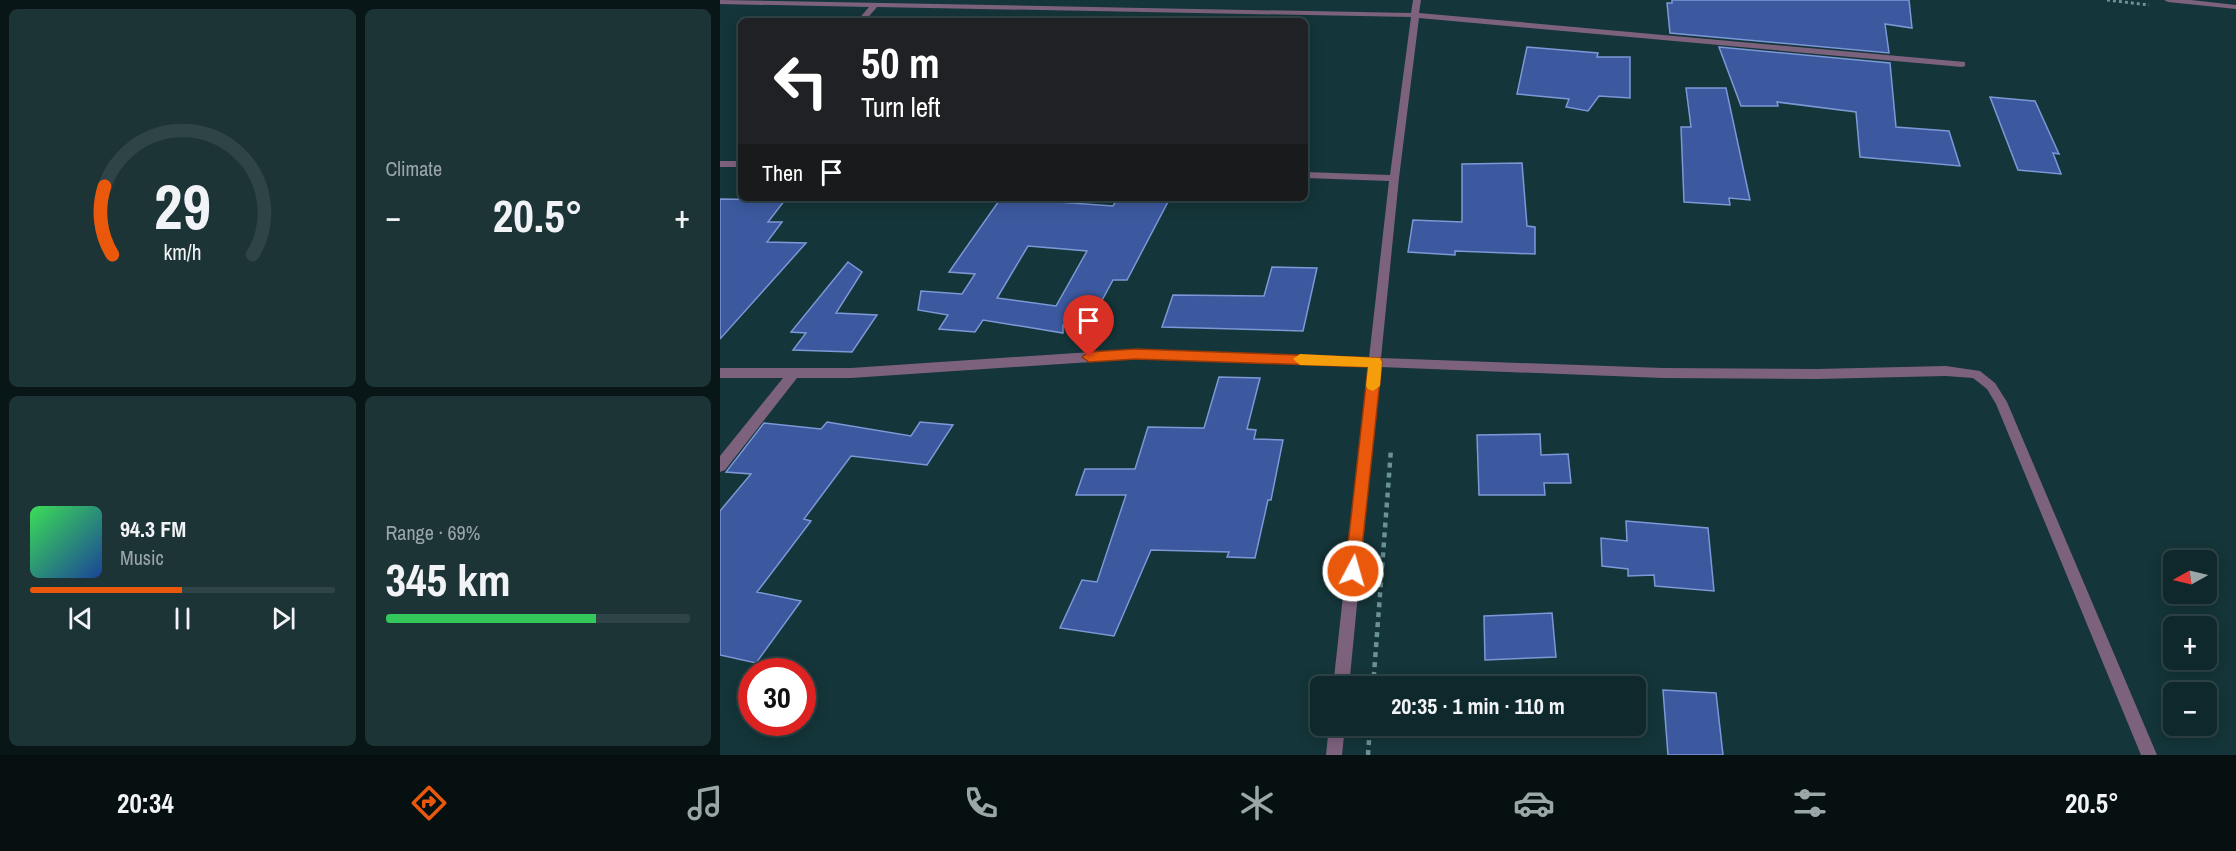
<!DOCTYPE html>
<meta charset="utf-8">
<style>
:root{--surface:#0f282b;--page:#1d3437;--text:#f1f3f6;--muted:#9ba6a9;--line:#2f4447;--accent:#ea580c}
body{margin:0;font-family:"Archivo Narrow",sans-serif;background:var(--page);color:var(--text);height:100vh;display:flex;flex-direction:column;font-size:22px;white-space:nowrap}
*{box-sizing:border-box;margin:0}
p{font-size:20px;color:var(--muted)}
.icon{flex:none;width:33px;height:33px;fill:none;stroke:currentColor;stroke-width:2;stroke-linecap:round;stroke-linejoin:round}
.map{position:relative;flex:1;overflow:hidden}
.details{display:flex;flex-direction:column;gap:9px;padding:9px;background:#081618;width:720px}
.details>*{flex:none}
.banner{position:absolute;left:18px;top:18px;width:570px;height:183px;border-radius:9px;box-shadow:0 3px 15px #0003,0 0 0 2px var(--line);background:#202124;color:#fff;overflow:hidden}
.needle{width:39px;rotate:262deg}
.tools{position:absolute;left:1443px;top:550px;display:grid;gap:12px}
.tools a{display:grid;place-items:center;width:54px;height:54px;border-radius:9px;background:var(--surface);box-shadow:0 3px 15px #0003,0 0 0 2px var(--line);font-size:30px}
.speed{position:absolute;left:18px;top:658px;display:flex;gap:12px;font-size:30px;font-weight:700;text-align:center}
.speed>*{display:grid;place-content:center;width:78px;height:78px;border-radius:50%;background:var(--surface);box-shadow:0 3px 15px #0003,0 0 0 2px var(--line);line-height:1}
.speed .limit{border:9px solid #d22;background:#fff;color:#111}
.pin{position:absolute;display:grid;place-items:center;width:51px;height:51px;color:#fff;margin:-62px -26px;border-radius:50% 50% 50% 0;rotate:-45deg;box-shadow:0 0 6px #0007}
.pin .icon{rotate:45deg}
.me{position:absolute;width:66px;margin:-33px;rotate:6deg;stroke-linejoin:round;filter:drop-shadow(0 0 4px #0008)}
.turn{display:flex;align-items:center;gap:21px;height:126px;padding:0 24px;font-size:27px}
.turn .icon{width:78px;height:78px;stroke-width:2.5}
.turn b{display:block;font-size:42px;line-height:51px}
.then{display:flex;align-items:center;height:57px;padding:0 24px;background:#0003;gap:12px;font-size:22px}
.big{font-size:45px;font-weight:800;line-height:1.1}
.details .card{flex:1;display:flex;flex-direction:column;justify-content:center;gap:9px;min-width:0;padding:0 21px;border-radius:9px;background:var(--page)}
.details .dial{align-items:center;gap:0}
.dial svg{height:156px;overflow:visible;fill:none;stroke:var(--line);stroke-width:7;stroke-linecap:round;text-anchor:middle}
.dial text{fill:var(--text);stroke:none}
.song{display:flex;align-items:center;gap:18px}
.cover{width:72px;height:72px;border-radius:9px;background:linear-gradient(135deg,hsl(130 70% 55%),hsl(220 70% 35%))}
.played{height:6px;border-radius:3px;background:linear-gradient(90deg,var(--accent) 50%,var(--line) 50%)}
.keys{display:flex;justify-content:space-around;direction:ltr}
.heat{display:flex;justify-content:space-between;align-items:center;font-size:33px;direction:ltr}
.charge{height:9px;border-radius:4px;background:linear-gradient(90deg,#34c759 69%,var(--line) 0)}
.details .tiles{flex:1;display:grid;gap:9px;grid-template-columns:repeat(2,1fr)}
.trip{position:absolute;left:590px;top:676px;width:336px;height:60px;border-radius:9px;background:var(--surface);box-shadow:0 3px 15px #0003,0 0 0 2px var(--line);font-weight:800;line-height:60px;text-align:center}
.tabs{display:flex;height:96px;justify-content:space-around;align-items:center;background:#061011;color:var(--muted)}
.tabs .icon{width:42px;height:42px}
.tabs .selected{color:var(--accent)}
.tabs b{font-size:27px;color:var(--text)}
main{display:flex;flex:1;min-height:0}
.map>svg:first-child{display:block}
.building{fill:#3c599f;stroke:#7c98d6;stroke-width:1.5;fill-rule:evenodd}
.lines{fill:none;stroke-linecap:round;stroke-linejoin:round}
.path-far1{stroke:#6a9297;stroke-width:3;stroke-dasharray:3 3;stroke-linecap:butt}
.path{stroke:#6a9297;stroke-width:4.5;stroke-dasharray:5 5;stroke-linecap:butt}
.street{fill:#7d627e;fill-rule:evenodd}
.route{fill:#ea580c;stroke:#983908;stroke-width:1.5}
.slow{fill:#f59e0b}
</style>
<main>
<section class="details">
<div class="tiles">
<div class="card dial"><svg viewBox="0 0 100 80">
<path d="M14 69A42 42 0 1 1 86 69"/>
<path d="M14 69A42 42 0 0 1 10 34" stroke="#ea580c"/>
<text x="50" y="56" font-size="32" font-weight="700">29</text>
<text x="50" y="72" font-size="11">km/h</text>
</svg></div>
<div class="card"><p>Climate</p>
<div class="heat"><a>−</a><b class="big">20.5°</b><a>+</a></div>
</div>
<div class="card">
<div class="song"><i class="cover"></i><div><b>94.3 FM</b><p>Music</p></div></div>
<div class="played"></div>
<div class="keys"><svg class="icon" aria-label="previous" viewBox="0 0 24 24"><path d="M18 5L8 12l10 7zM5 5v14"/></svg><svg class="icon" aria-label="pause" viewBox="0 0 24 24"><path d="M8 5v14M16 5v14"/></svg><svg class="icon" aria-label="next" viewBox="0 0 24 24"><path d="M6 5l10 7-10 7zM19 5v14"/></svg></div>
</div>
<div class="card"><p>Range · 69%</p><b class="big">345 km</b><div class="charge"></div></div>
</div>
</section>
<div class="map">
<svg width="1516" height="755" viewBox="0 0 1516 755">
<rect width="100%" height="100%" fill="#143539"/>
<path class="building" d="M952 0H1189L1192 28 1165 24 1169 53 950 33 947 3H952Z
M807 47 878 53 877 57H910V98L879 96 868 111 846 107 849 99 797 94Z
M999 47 1170 63 1176 127 1229 131 1240 166 1140 157 1136 112 1057 102 1058 106H1021Z
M966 88H1006L1030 200 1009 198 1010 205 964 202 961 127H971Z
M1270 97 1315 101 1339 154 1333 153 1341 174 1298 170Z
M802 163 807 226 815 227V254L735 251V255L688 252 693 220 742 222V164Z
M281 198 393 206 398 198H450L407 280H393L368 326 343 325V333L263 320 255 332 219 329 228 315 198 310 201 291 242 294 255 274 229 272ZM308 246 367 251 336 306 277 298Z
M0 199 65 200 48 222H62L47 242 86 243 0 339Z
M128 262 142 272 116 313 157 315 132 352 73 350 86 333 71 332Z
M552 267 597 268 583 331 442 327 453 295 544 296Z
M499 377 540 378 527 429 536 430 534 439 563 440 551 500H548L535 558 507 557 509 552 431 550 394 636 340 628 362 580 377 582 406 495H356L365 469H415L428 427 484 428Z
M107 422 191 436 200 422 233 425 207 465 131 456 84 519 91 521 37 592 81 601 36 663 0 655V511L31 474 6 472 44 423 101 429Z
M820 434 821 455 848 454 851 483H824L825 495H759L757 435Z
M906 521 988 528 994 591 935 586 934 575 908 576V569L882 566 881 538 907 541Z
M832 613 836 657 765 660 764 616Z
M943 690 996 693 1003 755H948Z"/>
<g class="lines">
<path class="path-far1" d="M1387 0 1429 5"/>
<path class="path" d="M653 687 671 449
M648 755 650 726"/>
<path class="street" d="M0 0 691 13 693 0H701L699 13 1245 62V66L1242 67 699 18 679 178 661 358 943 368 1096 369 1226 366 1260 371 1275 383 1287 402 1437 755H1421L1276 404 1267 389 1253 378 1226 376 1096 379 943 378 660 367 629 687H613L648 367 416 359 131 378H77L5 470 0 472V456L63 378H0V368H131L416 349 649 358 669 181 585 178V172L670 175 691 17 157 7 145 21H137L149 7 0 4Z
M1444 0H1471L1516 5V9L1448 2Z
M0 161H21V167H0Z
M609 726H625L622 755H606Z"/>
</g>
<path class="route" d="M416 349 660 358 662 362 639 576 633 578 627 576 625 571 648 367 416 359 369 362 362 357 369 352Z"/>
<path class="slow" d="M580 354 660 358 662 362 660 386 653 391 648 389 646 386 648 367 580 365 573 359Z"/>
</svg>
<div class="tools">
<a><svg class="needle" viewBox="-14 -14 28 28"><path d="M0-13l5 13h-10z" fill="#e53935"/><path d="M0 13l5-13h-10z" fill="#9ba6a9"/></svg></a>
<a>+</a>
<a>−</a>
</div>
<div class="speed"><div class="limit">30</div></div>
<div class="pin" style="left:369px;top:357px;background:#d93025"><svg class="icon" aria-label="arrive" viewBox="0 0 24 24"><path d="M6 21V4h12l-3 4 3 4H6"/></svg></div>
<svg class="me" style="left:633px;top:571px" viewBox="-20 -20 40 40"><circle r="17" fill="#ea580c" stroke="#fff" stroke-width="3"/><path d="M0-11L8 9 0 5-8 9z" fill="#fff"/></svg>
<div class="trip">20:35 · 1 min · 110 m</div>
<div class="banner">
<div class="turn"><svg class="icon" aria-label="left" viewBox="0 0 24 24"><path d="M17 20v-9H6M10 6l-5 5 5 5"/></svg><div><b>50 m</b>Turn left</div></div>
<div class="then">Then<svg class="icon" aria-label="arrive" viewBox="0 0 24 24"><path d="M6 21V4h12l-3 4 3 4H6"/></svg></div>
</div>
</div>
</main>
<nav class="tabs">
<b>20:34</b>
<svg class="icon selected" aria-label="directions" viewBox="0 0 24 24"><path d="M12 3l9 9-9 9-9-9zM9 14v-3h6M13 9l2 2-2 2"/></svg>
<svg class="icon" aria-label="music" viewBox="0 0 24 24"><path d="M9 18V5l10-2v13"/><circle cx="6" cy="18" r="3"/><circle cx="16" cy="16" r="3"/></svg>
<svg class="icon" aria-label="phone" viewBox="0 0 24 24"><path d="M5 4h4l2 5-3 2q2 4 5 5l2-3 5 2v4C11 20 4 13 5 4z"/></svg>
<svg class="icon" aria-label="climate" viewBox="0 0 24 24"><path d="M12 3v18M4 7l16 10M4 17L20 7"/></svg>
<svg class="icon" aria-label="car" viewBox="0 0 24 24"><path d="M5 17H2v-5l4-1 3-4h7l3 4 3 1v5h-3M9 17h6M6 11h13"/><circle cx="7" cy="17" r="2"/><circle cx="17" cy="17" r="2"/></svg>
<svg class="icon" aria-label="filters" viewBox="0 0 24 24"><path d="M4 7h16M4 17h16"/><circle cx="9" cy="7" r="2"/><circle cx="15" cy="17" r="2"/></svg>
<b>20.5°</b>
</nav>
